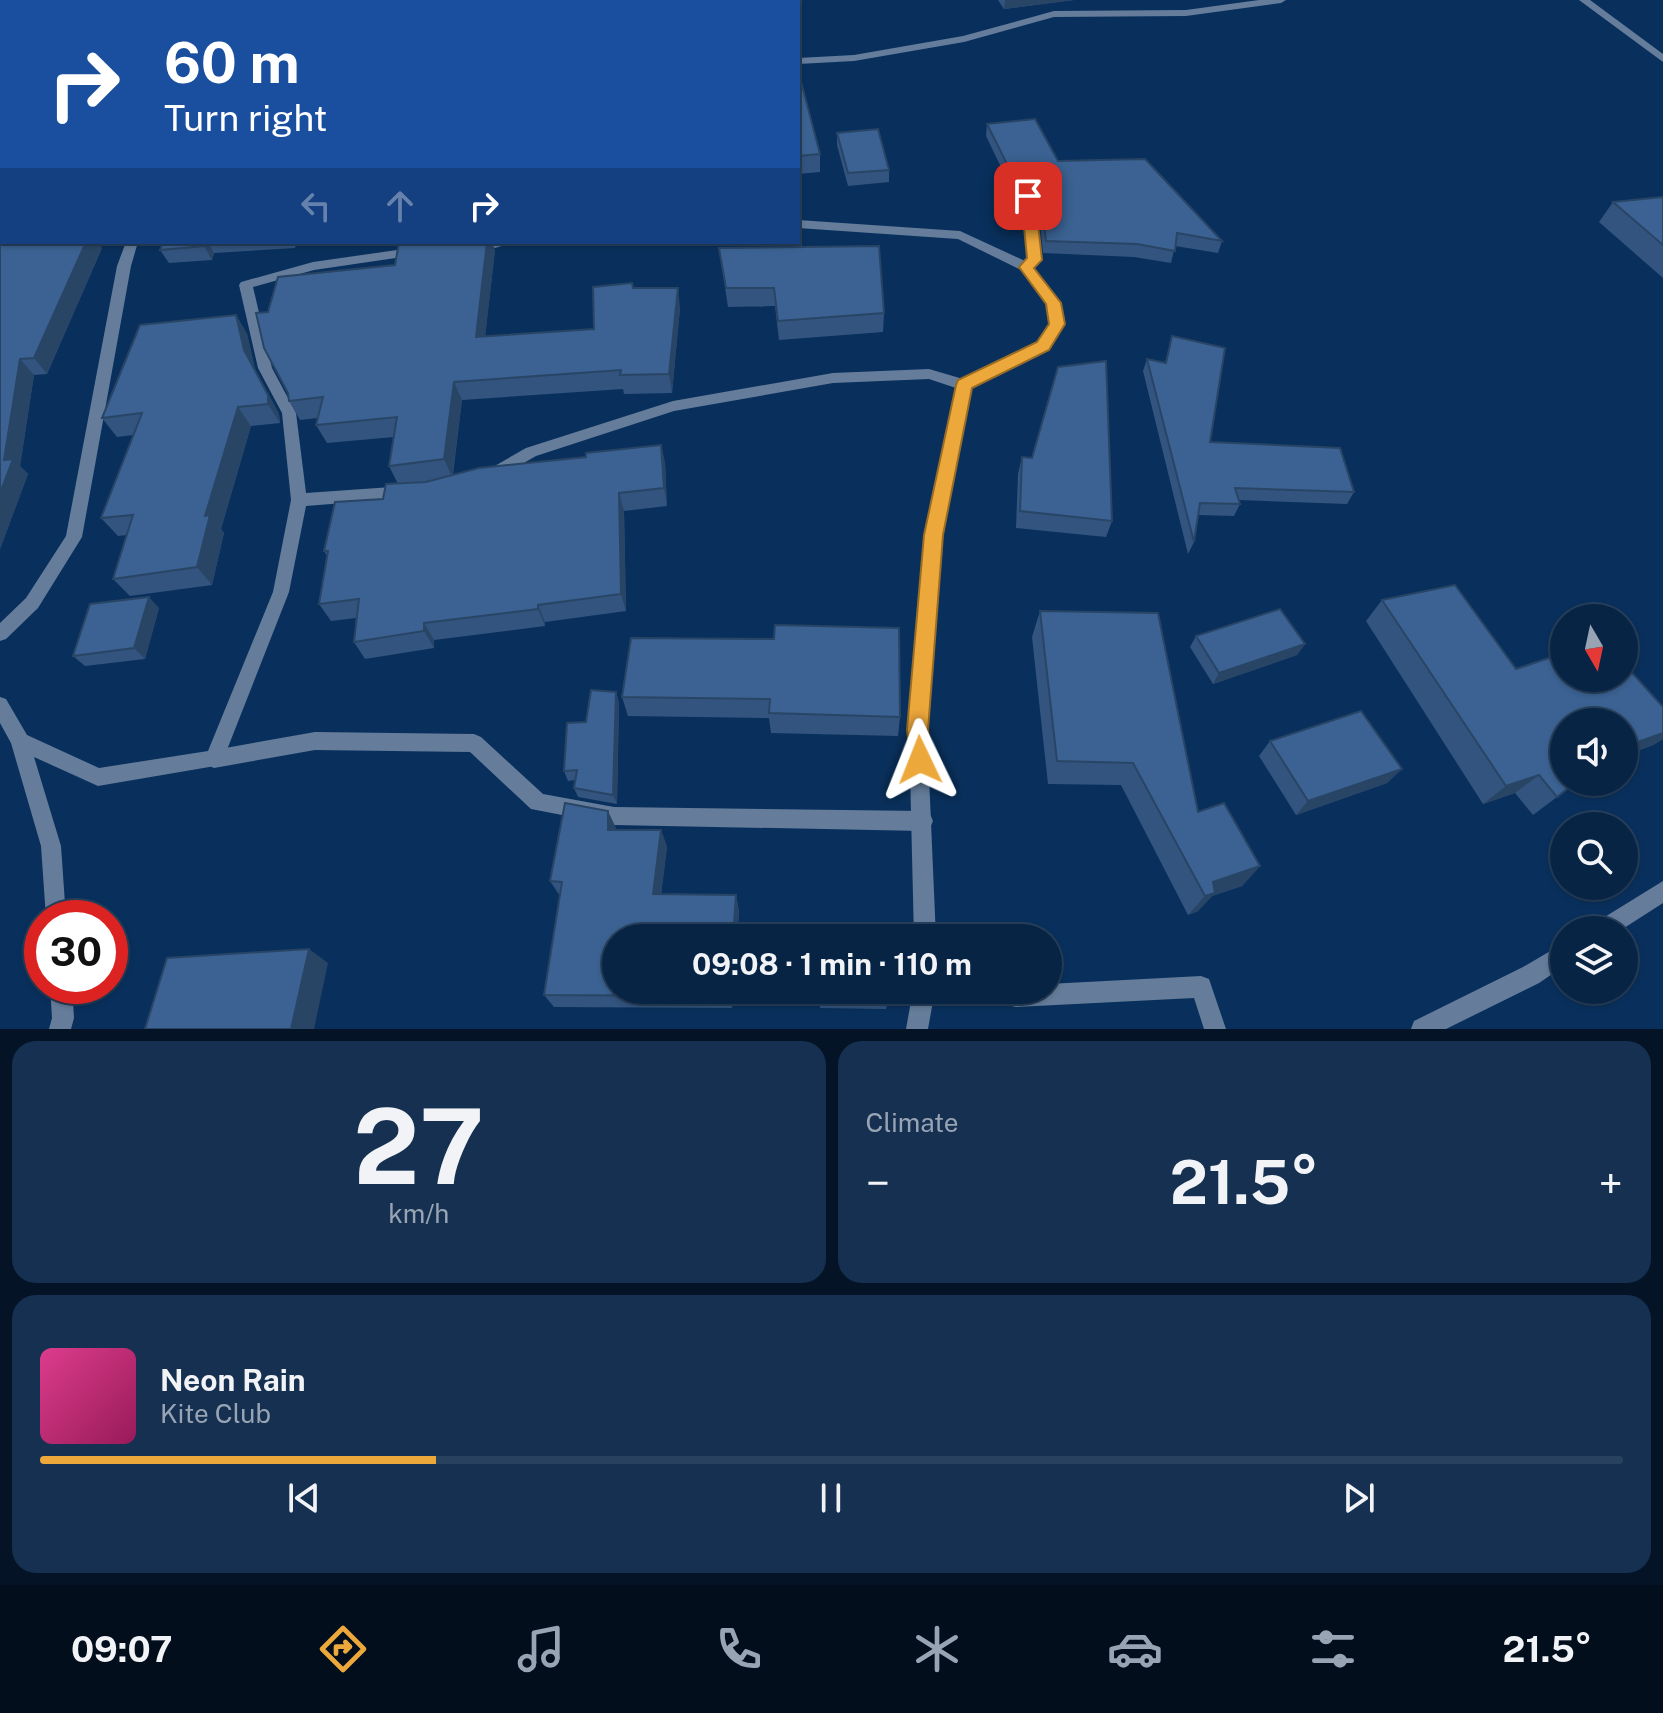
<!DOCTYPE html>
<meta charset="utf-8">
<style>
:root{--surface:#072445;--page:#153050;--text:#f1f3f6;--muted:#98a4b3;--line:#28415e;--accent:#eda83b}
body{margin:0;font-family:"Public Sans",sans-serif;background:var(--page);color:var(--text);height:100vh;display:flex;flex-direction:column;font-size:30px;white-space:nowrap}
*{box-sizing:border-box;margin:0}
p{font-size:26px;color:var(--muted)}
.icon{flex:none;width:44px;height:44px;fill:none;stroke:currentColor;stroke-width:2;stroke-linecap:round;stroke-linejoin:round}
.map{position:relative;height:1029px;overflow:hidden}
.details{display:flex;flex-direction:column;gap:12px;padding:12px;background:#041426;flex:1}
.details>*{flex:none}
.hud{position:absolute;left:0px;top:0px;width:800px;height:244px;box-shadow:0 2px 6px #0004,0 0 0 2px var(--line);background:#1a4fa0;color:#fff;overflow:hidden}
.needle{width:52px;rotate:171deg}
.fabs{position:absolute;left:1550px;top:604px;display:grid;gap:16px}
.fabs a{display:grid;place-items:center;width:88px;height:88px;border-radius:50%;background:var(--surface);box-shadow:0 2px 6px #0004,0 0 0 2px var(--line);font-size:40px}
.speed{position:absolute;left:24px;top:900px;display:flex;gap:16px;font-size:40px;font-weight:700;text-align:center}
.speed>*{display:grid;place-content:center;width:104px;height:104px;border-radius:50%;background:var(--surface);box-shadow:0 2px 6px #0004,0 0 0 2px var(--line);line-height:1}
.speed .limit{border:12px solid #d22;background:#fff;color:#111}
.pin{position:absolute;display:grid;place-items:center;width:68px;height:68px;color:#fff;margin:-34px;border-radius:16px;box-shadow:0 4px 12px #0006}
.me{position:absolute;width:88px;margin:-44px;rotate:358deg;stroke-linejoin:round;filter:drop-shadow(0 0 6px #0008)}
.turn{display:flex;align-items:center;gap:28px;height:168px;padding:0 32px;font-size:36px}
.turn .icon{width:104px;height:104px;stroke-width:2.5}
.turn b{display:block;font-size:56px;line-height:68px}
.lanes{display:flex;align-items:center;height:76px;padding:0 32px;background:#0003;justify-content:center;gap:40px;direction:ltr}
.lanes .off{opacity:.35}
.big{font-size:60px;font-weight:700;line-height:1.1}
.details .tile{flex:1;display:flex;flex-direction:column;justify-content:center;gap:12px;min-width:0;padding:0 28px;border-radius:24px;background:var(--page)}
.details .dial{align-items:center;gap:0}
.dial b{font-size:104px;line-height:1}
.song{display:flex;align-items:center;gap:24px}
.cover{width:96px;height:96px;border-radius:12px;background:linear-gradient(135deg,hsl(330 70% 55%),hsl(330 70% 35%))}
.played{height:8px;border-radius:4px;background:linear-gradient(90deg,var(--accent) 25%,var(--line) 25%)}
.keys{display:flex;justify-content:space-around;direction:ltr}
.heat{display:flex;justify-content:space-between;align-items:center;font-size:44px;direction:ltr}
.details .tiles{flex:1;display:grid;gap:12px;grid-template-columns:1fr 1fr}
.tile:last-child{grid-column:span 2}
.trip{position:absolute;left:602px;top:924px;width:460px;height:80px;border-radius:40px;background:var(--surface);box-shadow:0 2px 6px #0004,0 0 0 2px var(--line);font-weight:700;line-height:80px;text-align:center}
.dock{display:flex;height:128px;justify-content:space-around;align-items:center;background:#030e1c;color:var(--muted)}
.dock .icon{width:56px;height:56px}
.dock .active{color:var(--accent)}
.dock b{font-size:36px;color:var(--text)}
.map>svg:first-child{display:block}
.lines{fill:none;stroke-linecap:round;stroke-linejoin:round}
.lane{fill:#657d9b;fill-rule:evenodd}
.street{fill:#657d9b;fill-rule:evenodd}
.wall{fill:#33547e}
.shaded-wall{fill:#294566}
.building{fill:#3b6292;stroke:#294566;stroke-width:2}
.route{fill:#eda83b;stroke:#9a6d26;stroke-width:2}
</style>
<div class="map">
<svg width="1663" height="1029" viewBox="0 0 1663 1029">
<rect width="100%" height="100%" fill="#09305c"/>
<g class="lines">
<path class="lane" d="M315 732 474 734 481 737 543 794 614 807 923 811 930 814 933 821 930 828 923 831 614 825 531 809 470 752 315 750 214 768 207 765 205 759 207 753 214 750Z"/>
<path class="street" d="M193 0H203L192 2Z
M662 0H672V2H662Z
M1259 0H1286L1281 3 1186 16 1054 17 964 42 854 61 798 64V58L854 55 963 36 1054 11 1186 10Z
M1579 0H1590L1663 54V62Z
M1028 192 1034 196 1041 260 1033 268 1061 303 1064 324 1048 349 971 388 942 535 927 730 936 938H914L909 730 926 535 956 388 929 379 833 383 674 411 536 456 496 479H486L483 475 486 471 526 448 673 401 833 373 929 369 963 379 1038 343 1050 324 1047 304 1021 270 958 239 798 228V220L960 231 1025 261 1028 259 1022 196Z
M126 242H138L131 266 82 537 38 608 6 639 0 641V623L26 598 66 536 117 266Z
M468 242H510C501 249 476 252 467 245Z
M418 247 424 251 423 254 314 270 253 287 272 368 296 413 306 493 406 486 414 492 406 498 306 506 289 592 221 765 98 786 34 757 61 846 66 918H46L41 846 11 743 0 723V697L6 699 27 735 99 768 208 751 273 592 291 500 282 413 258 368 239 285 241 282 313 262Z
M1663 881V903L1621 930H1591L1595 923Z
M1564 943V966L1539 983 1446 1029H1411L1414 1021 1523 967Z
M1201 976 1209 979 1226 1029H1204L1194 998 1016 1007 976 998 973 990H1048V984Z
M50 986H72L74 1018 71 1029H49L52 1018Z
M913 990H935L928 1029H906Z"/>
</g>
<path class="wall" d="M0 0H46L44 2H2V242H97L102 248 47 374 34 375 20 466 28 474 0 549Z
M998 0H1074L1004 9Z
M798 70 820 154V172L798 174Z
M987 124 1058 161 1222 241 1218 253 1175 246 1171 263 1134 257 1043 253 1036 184 1010 186 986 136Z
M837 133 889 170V182L848 186 837 145Z
M1663 197V278L1599 222 1613 202Z
M163 242H297L295 248 214 253 212 260 169 263 160 250Z
M719 248 884 313 883 332 779 340 775 306 728 307Z
M495 250 485 336 594 329 632 283 633 288 680 308 672 393 624 394 623 389 462 400 453 474 586 457 661 445 665 463 667 506 624 511 626 611 545 622V626L434 640V648L365 659 354 642 356 618 331 621 319 604 327 556 324 551 383 499 398 484 389 466 394 437 327 443 316 425 318 418 300 420 289 401 268 312 395 265Z
M236 315 247 334 255 369 279 414 280 423 251 426 221 529 224 533 212 585 130 596 113 579 127 535 118 536 101 518 133 435 117 437 102 418Z
M1172 336 1210 442 1354 492 1347 504 1239 500 1240 504 1234 516 1198 515 1194 542 1188 554 1143 371 1147 359 1165 363Z
M1022 457 1112 521 1106 537 1016 528 1018 474Z
M1382 600 1516 669 1663 707V739L1653 745 1624 756V722L1557 797 1533 815 1515 793 1483 804 1366 621Z
M159 608 145 659 85 666 73 656Z
M1040 611 1198 812 1260 866 1242 886 1212 896 1198 911 1188 915 1121 785 1048 784 1032 637Z
M1196 636 1305 644 1297 655 1213 684 1190 647Z
M631 638 900 717 898 736 771 733 769 718 628 716 622 697Z
M616 692 619 703 617 804 578 797 574 788 575 780 568 781 564 771 586 722Z
M1270 741 1402 769 1387 783 1296 815 1259 756Z
M616 828V830H661L667 847 661 895H736L739 911 737 938H616V990H734L732 1008 554 1007 544 995 560 896 550 881Z
M820 990 889 997 886 1009 820 1008Z"/>
<path class="shaded-wall" d="M27 0H46L44 2H25Z
M1005 0H1074L1004 9Z
M2 37V68L0 72V40Z
M86 242H97L102 248 47 374 34 358Z
M205 242H208L214 253 212 260 204 246Z
M487 242H492L495 250 483 356 476 337Z
M678 288 680 308 672 393 669 374Z
M236 315 247 334 255 369 279 414 280 423 268 404 244 350Z
M20 359 34 375 20 466 28 474 0 549V493Z
M454 382 462 400 452 477 444 459Z
M238 407 251 426 221 529 224 533 212 585 197 567 205 516Z
M661 445 665 463 667 506 664 488Z
M619 493 624 511 626 611 621 594Z
M149 597 159 608 145 659 134 648Z
M538 605 545 622V626L538 609Z
M424 623 434 640V648L424 631Z
M1305 644 1297 655 1213 684 1219 673Z
M616 692 619 703 617 804 613 795Z
M1663 733V739L1653 745 1624 756V747Z
M1402 769 1387 783 1296 815 1308 801Z
M1539 775 1515 793 1483 804 1506 786Z
M608 811 616 828 615 846 608 830Z
M661 830 667 847 659 910 653 894Z
M1260 866 1242 886 1212 896 1198 911 1188 915 1205 896 1213 882Z
M736 895 739 911 737 938H733Z
M309 949 328 963 314 1029H291Z
M729 990H734L732 1008 728 996Z"/>
<path class="building" d="M0 0H27L25 2H2V37L0 40Z
M244 0H288V2H243Z
M430 0H592V2H430Z
M0 61 2 62V242H86L34 358 20 359 4 460 13 459 0 493Z
M798 70 820 154 798 156Z
M1035 119 1058 161 1145 159 1222 241 1177 233 1175 251 1137 244 1046 241 1038 171 1012 174 987 124Z
M878 129 889 170 848 173 837 133Z
M1663 197V245L1613 202Z
M163 242H205L204 246 160 250Z
M399 242H487L476 337 594 329 593 287 632 283 633 288H678L669 374 620 375 621 370 454 382 444 459 389 466 397 417 316 425 323 397 289 401 288 393 264 348 256 313 268 312 278 277 395 265Z
M879 246 884 313 778 321 774 288H726L719 248Z
M236 315 244 350 268 395V404L238 407 205 516 210 515 197 567 113 579 133 515 101 518 142 413 102 418 140 325Z
M1172 336 1225 348 1210 442 1340 448 1354 492 1235 488 1240 504 1200 503 1194 542 1147 359 1166 363Z
M1106 361 1112 521 1020 511 1022 457 1032 458 1058 367Z
M661 445 664 488 619 493 621 594 538 605V609L424 623V631L354 642 359 599 319 604 328 551H324L335 502 383 499 386 484 426 482 479 468 586 457V453Z
M1455 585 1516 669 1564 653V678H1624V664L1663 707V733L1624 747V722H1564V782H1576L1557 797 1539 775 1506 786 1382 600Z
M149 597 134 648 73 656 90 604Z
M1280 609 1305 644 1219 673 1196 636Z
M1040 611 1158 613 1198 812 1224 803 1260 866 1213 882 1215 893 1205 896 1133 763 1057 761Z
M775 625 899 628 900 717 769 713 770 699 622 697 631 638 774 639Z
M591 690 616 692 613 795 574 788 577 770 564 771 567 723 586 722Z
M1361 711 1402 769 1308 801 1270 741Z
M565 803 608 811V830H661L653 894 736 895 733 938H616V990H729L728 996 544 995 562 882 550 881Z
M309 949 291 1029H145L167 958Z
M820 990H888L889 997 820 996Z"/>
<path class="route" d="M1028 192 1035 196 1042 260 1034 268 1061 303 1065 324 1049 350 972 388 943 535 928 730 930 760 927 767 920 770 912 767 907 730 924 535 956 385 958 380 1037 342 1049 324 1046 304 1019 267 1027 258 1021 196Z"/>
</svg>
<div class="fabs">
<a><svg class="needle" viewBox="-14 -14 28 28"><path d="M0-13l5 13h-10z" fill="#e53935"/><path d="M0 13l5-13h-10z" fill="#98a4b3"/></svg></a>
<a><svg class="icon" aria-label="sound" viewBox="0 0 24 24"><path d="M4 9h4l5-4v14l-5-4H4zM17 9q2 3 0 6"/></svg></a>
<a><svg class="icon" aria-label="search" viewBox="0 0 24 24"><circle cx="10" cy="10" r="6"/><path d="M15 15l6 6"/></svg></a>
<a><svg class="icon" aria-label="layers" viewBox="0 0 24 24"><path d="M12 4l9 5-9 5-9-5zM3 14l9 5 9-5"/></svg></a>
</div>
<div class="speed"><div class="limit">30</div></div>
<div class="pin" style="left:1028px;top:196px;background:#d93025"><svg class="icon" aria-label="arrive" viewBox="0 0 24 24"><path d="M6 21V4h12l-3 4 3 4H6"/></svg></div>
<svg class="me" style="left:920px;top:760px" viewBox="-20 -20 40 40"><path d="M0-17L14 15 0 8-14 15z" fill="#eda83b" stroke="#fff" stroke-width="4"/></svg>
<div class="trip">09:08 · 1 min · 110 m</div>
<div class="hud">
<div class="turn"><svg class="icon" aria-label="right" viewBox="0 0 24 24"><path d="M7 20v-9h11M14 6l5 5-5 5"/></svg><div><b>60 m</b>Turn right</div></div>
<div class="lanes"><svg class="icon off" aria-label="left" viewBox="0 0 24 24"><path d="M17 20v-9H6M10 6l-5 5 5 5"/></svg><svg class="icon off" aria-label="ahead" viewBox="0 0 24 24"><path d="M12 20V5M6 11l6-6 6 6"/></svg><svg class="icon" aria-label="right" viewBox="0 0 24 24"><path d="M7 20v-9h11M14 6l5 5-5 5"/></svg></div>
</div>
</div>
<section class="details">
<div class="tiles">
<div class="tile dial"><b>27</b><p>km/h</p></div>
<div class="tile"><p>Climate</p>
<div class="heat"><a>−</a><b class="big">21.5°</b><a>+</a></div>
</div>
<div class="tile">
<div class="song"><i class="cover"></i><div><b>Neon Rain</b><p>Kite Club</p></div></div>
<div class="played"></div>
<div class="keys"><svg class="icon" aria-label="previous" viewBox="0 0 24 24"><path d="M18 5L8 12l10 7zM5 5v14"/></svg><svg class="icon" aria-label="pause" viewBox="0 0 24 24"><path d="M8 5v14M16 5v14"/></svg><svg class="icon" aria-label="next" viewBox="0 0 24 24"><path d="M6 5l10 7-10 7zM19 5v14"/></svg></div>
</div>
</div>
</section>
<nav class="dock">
<b>09:07</b>
<svg class="icon active" aria-label="directions" viewBox="0 0 24 24"><path d="M12 3l9 9-9 9-9-9zM9 14v-3h6M13 9l2 2-2 2"/></svg>
<svg class="icon" aria-label="music" viewBox="0 0 24 24"><path d="M9 18V5l10-2v13"/><circle cx="6" cy="18" r="3"/><circle cx="16" cy="16" r="3"/></svg>
<svg class="icon" aria-label="phone" viewBox="0 0 24 24"><path d="M5 4h4l2 5-3 2q2 4 5 5l2-3 5 2v4C11 20 4 13 5 4z"/></svg>
<svg class="icon" aria-label="climate" viewBox="0 0 24 24"><path d="M12 3v18M4 7l16 10M4 17L20 7"/></svg>
<svg class="icon" aria-label="car" viewBox="0 0 24 24"><path d="M5 17H2v-5l4-1 3-4h7l3 4 3 1v5h-3M9 17h6M6 11h13"/><circle cx="7" cy="17" r="2"/><circle cx="17" cy="17" r="2"/></svg>
<svg class="icon" aria-label="filters" viewBox="0 0 24 24"><path d="M4 7h16M4 17h16"/><circle cx="9" cy="7" r="2"/><circle cx="15" cy="17" r="2"/></svg>
<b>21.5°</b>
</nav>
